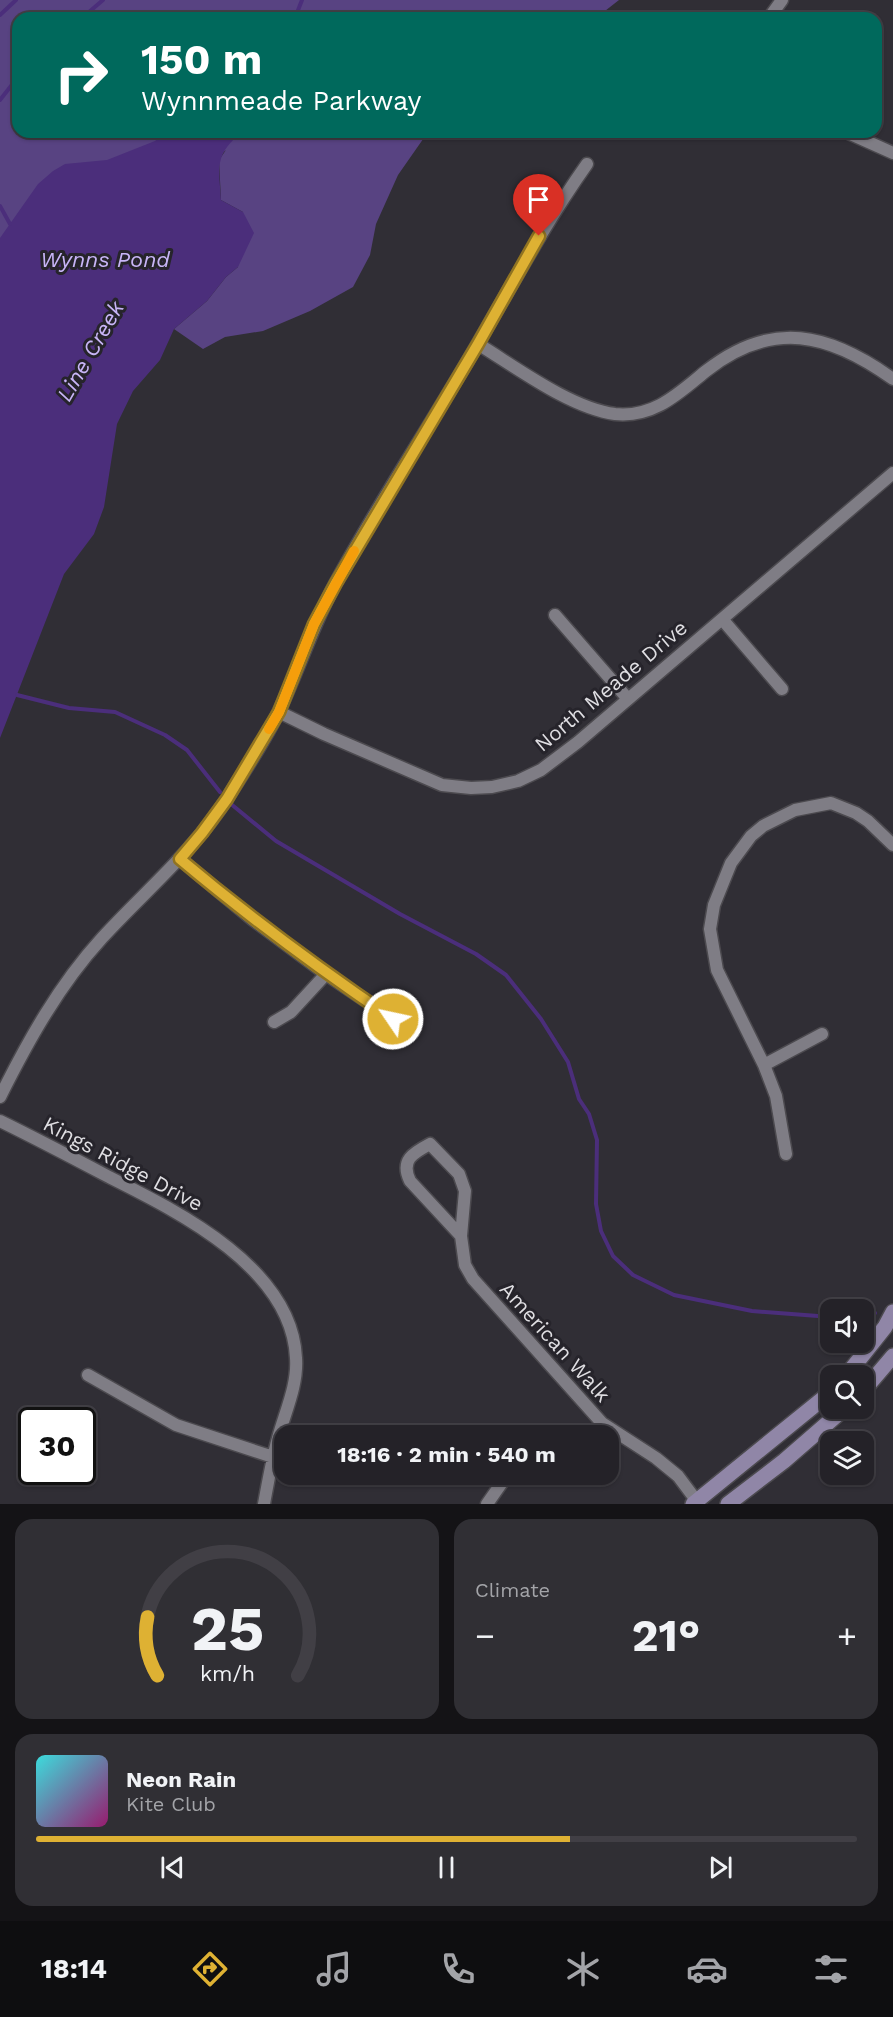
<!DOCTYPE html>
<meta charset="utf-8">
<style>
:root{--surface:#242228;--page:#302f34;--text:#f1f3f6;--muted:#a3a4a8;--line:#413f45;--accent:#deb133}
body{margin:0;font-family:"Work Sans",sans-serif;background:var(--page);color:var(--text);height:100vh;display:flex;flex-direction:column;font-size:22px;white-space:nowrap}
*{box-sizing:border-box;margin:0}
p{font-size:20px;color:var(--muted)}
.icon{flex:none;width:33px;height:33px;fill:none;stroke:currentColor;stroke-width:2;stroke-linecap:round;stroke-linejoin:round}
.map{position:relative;height:1504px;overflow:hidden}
.drawer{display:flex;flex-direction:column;gap:15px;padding:15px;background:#141316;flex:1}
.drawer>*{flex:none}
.banner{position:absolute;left:12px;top:12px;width:870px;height:126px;border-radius:18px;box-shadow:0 2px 4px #0004,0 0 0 2px var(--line);background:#00695c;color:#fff;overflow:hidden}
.tools{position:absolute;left:820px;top:1299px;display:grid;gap:12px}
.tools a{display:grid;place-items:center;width:54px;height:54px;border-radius:12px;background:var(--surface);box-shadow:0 2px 4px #0004,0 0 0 2px var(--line);font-size:30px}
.speed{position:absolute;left:18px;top:1407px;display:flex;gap:12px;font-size:30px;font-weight:700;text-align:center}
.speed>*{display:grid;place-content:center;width:78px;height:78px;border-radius:50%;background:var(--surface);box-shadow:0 2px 4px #0004,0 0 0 2px var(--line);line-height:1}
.speed .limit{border:3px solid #111;border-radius:9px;background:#fff;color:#111}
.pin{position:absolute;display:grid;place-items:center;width:51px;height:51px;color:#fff;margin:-62px -26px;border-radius:50% 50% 50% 0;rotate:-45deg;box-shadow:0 0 6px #0007}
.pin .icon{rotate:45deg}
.me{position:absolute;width:66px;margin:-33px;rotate:304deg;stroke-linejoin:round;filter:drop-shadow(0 0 4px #0008)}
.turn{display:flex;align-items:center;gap:21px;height:126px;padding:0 30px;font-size:27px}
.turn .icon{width:78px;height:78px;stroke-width:2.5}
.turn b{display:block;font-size:42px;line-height:51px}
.big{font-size:45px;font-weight:700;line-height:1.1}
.drawer .tile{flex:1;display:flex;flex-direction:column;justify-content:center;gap:9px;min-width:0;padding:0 21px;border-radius:18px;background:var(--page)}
.drawer .dial{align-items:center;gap:0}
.dial svg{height:156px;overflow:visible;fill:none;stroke:var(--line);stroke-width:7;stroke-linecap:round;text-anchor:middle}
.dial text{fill:var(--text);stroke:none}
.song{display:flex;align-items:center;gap:18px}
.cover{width:72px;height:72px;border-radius:9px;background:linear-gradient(135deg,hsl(180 70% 55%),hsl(320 70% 35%))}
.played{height:6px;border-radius:3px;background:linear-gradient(90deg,var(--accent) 65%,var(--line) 65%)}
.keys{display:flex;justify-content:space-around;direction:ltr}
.heat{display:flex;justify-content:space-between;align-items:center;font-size:33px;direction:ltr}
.drawer .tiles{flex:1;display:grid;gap:15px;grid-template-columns:1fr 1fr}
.tile:last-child{grid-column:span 2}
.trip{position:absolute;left:274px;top:1425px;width:345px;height:60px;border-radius:18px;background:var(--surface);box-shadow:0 2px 4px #0004,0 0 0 2px var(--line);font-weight:700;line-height:60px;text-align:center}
.dock{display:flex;height:96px;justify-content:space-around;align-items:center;background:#0e0e10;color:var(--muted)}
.dock .icon{width:42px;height:42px}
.dock .current{color:var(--accent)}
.dock b{font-size:27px;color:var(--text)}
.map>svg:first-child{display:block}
.green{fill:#584382}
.water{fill:#4b2e7b}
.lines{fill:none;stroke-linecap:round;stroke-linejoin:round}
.stream{stroke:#4b2e7b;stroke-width:4}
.street-casing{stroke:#4c4a4f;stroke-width:15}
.secondary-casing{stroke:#4c4a4f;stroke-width:18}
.street{stroke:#7f7d85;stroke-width:12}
.secondary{stroke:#9086a7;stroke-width:15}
.route-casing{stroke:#907321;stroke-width:15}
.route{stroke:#deb133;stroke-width:10}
.slow{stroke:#f59e0b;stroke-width:10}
.labels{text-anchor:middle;stroke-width:6;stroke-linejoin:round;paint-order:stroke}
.street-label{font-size:21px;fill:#dfdee2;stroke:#26242b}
.water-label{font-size:22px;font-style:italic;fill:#c8b5f7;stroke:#26242b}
</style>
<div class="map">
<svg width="893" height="1504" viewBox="0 0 893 1504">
<rect width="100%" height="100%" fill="#302e35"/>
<path class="green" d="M0 0H619L596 18H18V132H428L398 175 376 224 370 255 353 287 310 311 263 331 225 337 203 349 174 329 207 301 226 277 238 267 243 212 221 200 219 160 226 150 0 355Z"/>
<path class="water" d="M166 132H242C214 155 219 167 221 200L243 212 254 233 238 267 226 277 207 301 174 329 160 360 133 391 117 424 104 507 94 534 64 574 0 738V238L38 184 53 171 65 164 107 160 155 141Z"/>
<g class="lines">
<path class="stream" d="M0 15 16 0
M82 18 103 0
M295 18 302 0
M0 100 18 77
M0 206 10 224
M17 695 69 708 115 712 165 735 187 750 220 792
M231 804 276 841 400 914 476 954 506 975 541 1019 568 1062 579 1099 589 1114 597 1140 596 1204 601 1231 613 1256 633 1275 674 1295 752 1311 831 1317
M864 1313H875"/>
<g class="street-casing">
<path id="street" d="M769 18 782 0
M846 132 893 153
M478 344C516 367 570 408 615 414 654 418 679 393 706 371 772 319 829 333 893 379
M555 615 628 699
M722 619 782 689
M279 712 324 734 442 785 471 788 492 787 518 781 541 770 578 742 893 473
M180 859 252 919 326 974 393 1019
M274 1022 291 1012 326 974
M764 1065 822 1034
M0 1097C28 1041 59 985 102 938 144 892 194 851 228 797 245 770 265 741 279 711 299 669 313 625 335 584 379 502 431 425 477 345 513 283 546 222 587 164
M0 1121C37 1139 73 1158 109 1177 179 1212 292 1268 296 1358 298 1385 285 1412 278 1438 272 1459 268 1482 264 1504
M786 1154 776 1096 764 1065 717 970 710 929 714 905 731 863 751 836 763 826 795 810 831 803 856 813 868 821 893 845
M461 1236 410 1181C400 1160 413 1153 430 1144L459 1174 465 1191 461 1236 465 1265 473 1279 602 1423 656 1458 678 1476 699 1504
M88 1375 176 1425 273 1457
M487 1504 508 1474"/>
</g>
<g class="secondary-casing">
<path id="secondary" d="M846 1376 885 1327 893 1312
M864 1390 893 1356
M693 1504 831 1392
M728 1504 784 1461 845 1408"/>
</g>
<use href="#street" class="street"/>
<use href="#secondary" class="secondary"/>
</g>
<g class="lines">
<g class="route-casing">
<path id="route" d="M393 1019C318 968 249 917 180 859L202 833 227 799 279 712 314 624 336 583 478 344 539 236"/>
</g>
<use href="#route" class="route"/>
<path class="slow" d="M269 729 279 712 314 624 354 551"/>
</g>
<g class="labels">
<g class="street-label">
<text transform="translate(611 686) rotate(-40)" y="7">North Meade Drive</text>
<text transform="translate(123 1164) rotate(28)" y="7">Kings Ridge Drive</text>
<text transform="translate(555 1342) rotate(48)" y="7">American Walk</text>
</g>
<g class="water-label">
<text x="105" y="267">Wynns Pond</text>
<text transform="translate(90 351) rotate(-60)" y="8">Line Creek</text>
</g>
</g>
</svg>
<div class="tools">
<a><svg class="icon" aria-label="sound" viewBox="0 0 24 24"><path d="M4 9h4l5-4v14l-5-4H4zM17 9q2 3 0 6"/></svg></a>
<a><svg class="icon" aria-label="search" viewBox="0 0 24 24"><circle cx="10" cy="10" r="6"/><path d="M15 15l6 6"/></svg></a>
<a><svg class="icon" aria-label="layers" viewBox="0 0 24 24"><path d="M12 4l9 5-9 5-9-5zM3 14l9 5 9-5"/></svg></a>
</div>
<div class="speed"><div class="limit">30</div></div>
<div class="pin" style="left:539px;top:236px;background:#d93025"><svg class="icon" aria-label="arrive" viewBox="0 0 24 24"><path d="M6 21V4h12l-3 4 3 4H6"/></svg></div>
<svg class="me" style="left:393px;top:1019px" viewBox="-20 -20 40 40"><circle r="17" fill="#deb133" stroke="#fff" stroke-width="3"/><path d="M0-11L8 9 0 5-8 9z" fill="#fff"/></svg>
<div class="trip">18:16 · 2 min · 540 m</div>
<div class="banner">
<div class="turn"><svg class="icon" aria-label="right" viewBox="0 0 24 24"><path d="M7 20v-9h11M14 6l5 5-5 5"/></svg><div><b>150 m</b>Wynnmeade Parkway</div></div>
</div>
</div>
<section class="drawer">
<div class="tiles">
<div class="tile dial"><svg viewBox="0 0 100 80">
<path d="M14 69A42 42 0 1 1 86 69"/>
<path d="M14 69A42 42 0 0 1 9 39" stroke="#deb133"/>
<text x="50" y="56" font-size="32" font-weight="700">25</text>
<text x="50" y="72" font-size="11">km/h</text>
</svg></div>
<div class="tile"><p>Climate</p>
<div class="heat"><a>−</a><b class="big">21°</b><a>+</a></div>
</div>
<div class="tile">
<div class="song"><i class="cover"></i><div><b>Neon Rain</b><p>Kite Club</p></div></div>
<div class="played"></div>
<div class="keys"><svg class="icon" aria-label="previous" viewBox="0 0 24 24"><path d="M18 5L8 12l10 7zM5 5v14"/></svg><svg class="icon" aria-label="pause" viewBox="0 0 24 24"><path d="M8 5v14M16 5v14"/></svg><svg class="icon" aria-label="next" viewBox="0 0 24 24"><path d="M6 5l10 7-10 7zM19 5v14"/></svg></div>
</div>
</div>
</section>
<nav class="dock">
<b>18:14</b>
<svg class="icon current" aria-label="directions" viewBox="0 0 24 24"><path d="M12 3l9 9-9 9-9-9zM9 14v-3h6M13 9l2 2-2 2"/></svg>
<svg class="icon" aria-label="music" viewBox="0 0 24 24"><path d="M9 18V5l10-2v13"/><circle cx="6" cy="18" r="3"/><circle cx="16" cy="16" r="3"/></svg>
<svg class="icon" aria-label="phone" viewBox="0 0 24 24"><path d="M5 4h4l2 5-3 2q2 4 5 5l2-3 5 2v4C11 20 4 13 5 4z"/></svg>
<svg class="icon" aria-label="climate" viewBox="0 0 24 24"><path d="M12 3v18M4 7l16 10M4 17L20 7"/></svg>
<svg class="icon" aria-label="car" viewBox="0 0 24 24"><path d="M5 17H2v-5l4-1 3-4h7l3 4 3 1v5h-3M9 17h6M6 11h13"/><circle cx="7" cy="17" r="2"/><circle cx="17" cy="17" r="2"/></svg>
<svg class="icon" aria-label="filters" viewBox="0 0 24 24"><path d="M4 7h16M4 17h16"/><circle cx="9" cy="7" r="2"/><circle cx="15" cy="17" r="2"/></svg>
</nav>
